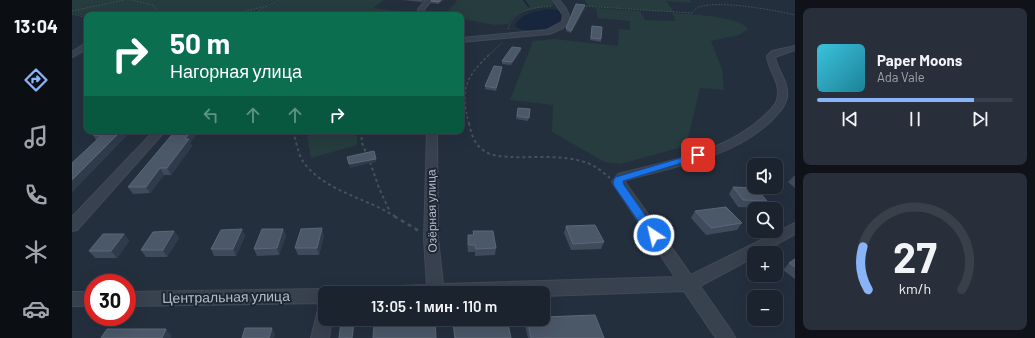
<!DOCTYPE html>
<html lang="ru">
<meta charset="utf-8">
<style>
:root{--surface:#1b232e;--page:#282f3a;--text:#f1f3f6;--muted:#a0a4aa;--line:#39404a;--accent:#8ab4f8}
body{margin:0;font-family:Barlow,sans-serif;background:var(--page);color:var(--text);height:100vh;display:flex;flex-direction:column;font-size:15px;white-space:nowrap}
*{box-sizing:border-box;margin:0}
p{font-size:13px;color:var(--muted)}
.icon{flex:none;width:22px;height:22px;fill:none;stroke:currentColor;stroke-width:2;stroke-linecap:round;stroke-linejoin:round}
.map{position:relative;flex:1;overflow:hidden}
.drawer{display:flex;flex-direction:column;gap:8px;padding:8px;background:#0f1319;width:240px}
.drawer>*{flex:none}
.guide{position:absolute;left:12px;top:12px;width:380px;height:122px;border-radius:8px;box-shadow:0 4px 16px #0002,0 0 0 1px var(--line);background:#0b6e4f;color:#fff;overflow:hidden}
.controls{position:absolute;left:675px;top:158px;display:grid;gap:8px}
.controls a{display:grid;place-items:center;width:36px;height:36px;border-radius:8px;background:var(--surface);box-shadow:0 4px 16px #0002,0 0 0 1px var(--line);font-size:20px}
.speed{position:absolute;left:12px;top:274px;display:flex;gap:8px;font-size:20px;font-weight:700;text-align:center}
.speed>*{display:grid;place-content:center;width:52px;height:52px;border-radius:50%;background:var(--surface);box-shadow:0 4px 16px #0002,0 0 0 1px var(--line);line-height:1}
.speed .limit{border:6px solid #d22;background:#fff;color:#111}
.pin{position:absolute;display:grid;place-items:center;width:34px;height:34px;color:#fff;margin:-17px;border-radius:8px;box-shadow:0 2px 6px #0006}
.me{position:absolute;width:44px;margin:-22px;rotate:325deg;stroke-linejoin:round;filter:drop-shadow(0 0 3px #0008)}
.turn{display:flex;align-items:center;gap:14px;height:84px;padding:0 20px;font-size:18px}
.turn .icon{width:52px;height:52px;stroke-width:2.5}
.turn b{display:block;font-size:28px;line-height:34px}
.lanes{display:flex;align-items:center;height:38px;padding:0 20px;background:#0003;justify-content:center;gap:20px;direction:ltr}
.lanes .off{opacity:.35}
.drawer .card{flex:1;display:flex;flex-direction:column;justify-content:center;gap:6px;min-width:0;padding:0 14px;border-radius:8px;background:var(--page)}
.drawer .dial{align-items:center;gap:0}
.dial svg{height:104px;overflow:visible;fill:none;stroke:var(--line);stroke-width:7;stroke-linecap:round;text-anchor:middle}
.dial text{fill:var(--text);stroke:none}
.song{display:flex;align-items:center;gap:12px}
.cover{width:48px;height:48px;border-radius:6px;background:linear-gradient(135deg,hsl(190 70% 55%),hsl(190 70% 35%))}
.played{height:4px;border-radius:2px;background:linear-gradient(90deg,var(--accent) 80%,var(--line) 80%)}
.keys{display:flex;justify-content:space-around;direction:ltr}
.trip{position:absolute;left:246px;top:286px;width:232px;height:40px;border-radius:8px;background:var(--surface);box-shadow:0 4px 16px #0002,0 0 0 1px var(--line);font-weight:600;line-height:40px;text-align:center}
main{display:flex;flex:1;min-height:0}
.menu{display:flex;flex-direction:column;width:72px;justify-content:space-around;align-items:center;background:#0b0e12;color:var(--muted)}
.menu .icon{width:28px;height:28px}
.menu .current{color:var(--accent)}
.menu b{font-size:18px;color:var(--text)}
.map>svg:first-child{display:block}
.green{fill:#263c3f}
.water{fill:#17263c}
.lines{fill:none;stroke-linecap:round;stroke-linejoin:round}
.stream{stroke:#17263c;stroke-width:1.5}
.minor-casing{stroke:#414a57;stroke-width:2}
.path-far3{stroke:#3f5557;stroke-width:1;stroke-dasharray:1.5 1.5;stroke-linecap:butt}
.path-far2{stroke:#3f5557;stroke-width:1.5;stroke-dasharray:2.5 2.5;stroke-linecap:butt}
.path-far1{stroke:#3f5557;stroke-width:2;stroke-dasharray:3 3;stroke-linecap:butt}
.path{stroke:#3f5557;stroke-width:2.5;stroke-dasharray:4 4;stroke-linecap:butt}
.minor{fill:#38414e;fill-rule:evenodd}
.wall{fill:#3f4b5c}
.shaded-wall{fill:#2f3b4b}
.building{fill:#4b5868;stroke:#5c6777}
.route{fill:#1a73e8;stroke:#114b97}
.labels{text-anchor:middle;stroke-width:4;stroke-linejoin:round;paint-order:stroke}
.street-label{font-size:12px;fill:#b4bcc9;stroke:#1d2633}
.near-street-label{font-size:14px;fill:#b4bcc9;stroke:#1d2633}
</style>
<main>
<nav class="menu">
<b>13:04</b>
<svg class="icon current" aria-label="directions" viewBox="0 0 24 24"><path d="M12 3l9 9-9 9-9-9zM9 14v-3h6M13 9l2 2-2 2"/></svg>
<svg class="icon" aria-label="music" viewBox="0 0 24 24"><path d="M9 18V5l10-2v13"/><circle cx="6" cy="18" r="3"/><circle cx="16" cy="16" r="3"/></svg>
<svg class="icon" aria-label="phone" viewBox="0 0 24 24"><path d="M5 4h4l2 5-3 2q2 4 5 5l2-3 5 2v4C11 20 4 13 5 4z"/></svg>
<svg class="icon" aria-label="climate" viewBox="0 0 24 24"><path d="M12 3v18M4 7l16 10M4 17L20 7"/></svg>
<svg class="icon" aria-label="car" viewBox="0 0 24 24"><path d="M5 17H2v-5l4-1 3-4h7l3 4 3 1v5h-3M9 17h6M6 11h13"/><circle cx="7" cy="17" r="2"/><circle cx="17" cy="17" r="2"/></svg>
</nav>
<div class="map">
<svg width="723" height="338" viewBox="0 0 723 338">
<rect width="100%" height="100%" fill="#242f3e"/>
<path class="green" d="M0 0H204L176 15H15V17L0 13Z
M206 0H312L301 8 337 13 333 15H178Z
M383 0H480L482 3 480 6C466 8 442 9 436 24L424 25 389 19V15H372L385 1Z
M513 0H618L620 3 594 1 602 12 516 6Z
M524 8 568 11 573 20 604 21 600 13C616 14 668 16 676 29L667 35 639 41 650 69 652 90 628 88 614 146 548 164 533 162 480 132 481 105 438 100 461 41 482 39 546 46 547 29 558 30V21L526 18Z
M234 131H285V145L239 158Z"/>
<path class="water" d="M478 9 490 11C497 33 454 35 443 26 447 14 466 10 478 9Z"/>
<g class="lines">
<path class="stream" d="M452 0 457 7"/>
<g class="minor-casing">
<path id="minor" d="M354 0H360L352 9 354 15H348L346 9Z
M481 0H487C504 18 499 28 476 34L389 42V38L475 30 490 22 491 15Z
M12 44H15V49L0 57V52Z
M723 46V50L703 57C705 71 717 81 715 97 714 106 706 113 700 120 662 157 604 166 554 180L553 182 619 275 723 223V234L689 253H682V257L628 286 660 332 663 338H644L612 291 471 296V293H320L322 288 328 286 355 285 352 239 355 131H365L366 239 371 284 603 277 540 182 546 174C595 161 653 153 692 116 697 111 703 107 705 100 710 83 696 71 695 56L700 51Z
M82 131H93L5 230 0 231V217Z
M253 289 259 291 260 293H253V319H260L257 338H239L247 306 253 303 55 306V292Z
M0 292H21V306H0Z"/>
</g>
<path class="path-far3" d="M59 0 81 5 89 15
M511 6 620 13C622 11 624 8 627 7 647 0 702 10 723 15
M0 11 53 0
M0 14 15 18
M155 15 195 6
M178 15 206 0
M436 29C441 9 462 8 479 6
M418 54 430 43"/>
<path class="path-far2" d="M397 124C388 90 393 77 419 53"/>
<path class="path-far1" d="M397 123C399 133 402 144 411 150 418 156 428 156 437 157 464 158 493 154 518 164 525 167 532 173 538 178
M221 131C224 140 226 155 232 163 254 192 295 198 324 217
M289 131 290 143 295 155
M298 162 307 188 318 212"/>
<path class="path" d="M322 216 347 231"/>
<use href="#minor" class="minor"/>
</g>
<path class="wall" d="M330 0H352L350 2Z
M372 0 367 4 359 3V1Z
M513 5V8L499 33 494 31V28Z
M520 26 529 39V42L518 40Z
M449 48V51L439 65 430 64V61Z
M430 70 424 91 413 89V86Z
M446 108 458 109 456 121 444 119Z
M26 131H59L0 192 24 140 21 135Z
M103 131H127L118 143 120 146 99 175H92L78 193 61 194 56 187Z
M722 176H723V188L716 182Z
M661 187 695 201 690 208 666 207 657 194Z
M623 211 670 223 665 230 634 235 619 218Z
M494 226 532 242 529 249 499 250 492 233Z
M170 229 173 236 164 256H142L139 249Z
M211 229 214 236 207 255 185 256 182 249Z
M102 231 107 238 95 257H74L69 250Z
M401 231 424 248 423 255 403 256V252H396L395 242 396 235H401Z
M52 234 57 241 45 258H23L17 251Z
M252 235 247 255H226L223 248Z
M723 259V279L711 270 717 263Z
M421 319H435L439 338H382L381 322 421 321Z
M455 319H471L532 338H456L453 325Z"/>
<path class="shaded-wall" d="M369 0H372L367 4V2Z
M513 5V8L499 33V31Z
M449 48V51L439 65 440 62Z
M49 131H59L0 192V180Z
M119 131H127L118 143 120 146 99 175 95 168 113 139Z
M304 159V162L278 168 277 164Z
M88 168 92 175 78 193 74 187Z
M250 228 252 235 247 255 245 248Z
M170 229 173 236 164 256 161 249Z
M211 229 214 236 207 255 205 248Z
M102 231 107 238 95 257 91 250Z
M52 234 57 241 45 258 39 251Z
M282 321 283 324 281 338H280Z
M200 328 203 335 202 338H197Z
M94 329 100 336 99 338H90Z"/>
<path class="building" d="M360 0H369L367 2 359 1Z
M504 4 513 5 499 31 494 28Z
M520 26 530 27 529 39 519 38Z
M440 47 449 48 440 62 430 61Z
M422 66 430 67 424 88 413 86Z
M446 108 458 109 457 118 445 116Z
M26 131H49L0 180V163L30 135H21Z
M103 131H119L113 139H117L95 168H88L74 187H56Z
M302 151 304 159 277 164 275 157Z
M661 187 684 188 695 201 671 200Z
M654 207 670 223 639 228 623 211Z
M523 225 532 242 501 244 494 226Z
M250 228 245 248H223L229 229Z
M170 229 161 249H139L149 230Z
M190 229H211L205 248 182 249Z
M102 231 91 250H69L81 232Z
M401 231H421L424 248 404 249 403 245H397L396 235H402Z
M31 234H52L39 251H17Z
M723 259V267L717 263Z
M523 315 532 338H459L455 319H471V317Z
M350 319H363L364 338H301L302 325 350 323Z
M423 319H435L439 338H383L381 322 423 320Z
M269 321H282L280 338H267Z
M173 328H200L197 338H170Z
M35 329H94L90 338H29Z"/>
<path class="route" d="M626 153 630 155 629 157 551 181 552 185 587 235 586 238 582 239 578 238 542 186C541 182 541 180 544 177Z"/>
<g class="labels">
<g class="street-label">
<text transform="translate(360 211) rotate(-91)" y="4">Озёрная улица</text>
</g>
<g class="near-street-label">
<text transform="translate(154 297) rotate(-1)" y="5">Центральная улица</text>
</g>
</g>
</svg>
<div class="controls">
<a><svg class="icon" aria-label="sound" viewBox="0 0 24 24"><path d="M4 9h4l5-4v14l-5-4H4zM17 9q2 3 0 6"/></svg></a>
<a><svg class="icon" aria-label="search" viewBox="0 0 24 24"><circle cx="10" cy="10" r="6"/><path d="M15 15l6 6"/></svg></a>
<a>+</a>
<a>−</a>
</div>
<div class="speed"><div class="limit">30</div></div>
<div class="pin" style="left:626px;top:155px;background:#d93025"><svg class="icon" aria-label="arrive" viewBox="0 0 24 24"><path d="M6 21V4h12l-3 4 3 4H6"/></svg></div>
<svg class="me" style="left:582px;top:235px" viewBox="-20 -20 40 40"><circle r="17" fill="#1a73e8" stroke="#fff" stroke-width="3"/><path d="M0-11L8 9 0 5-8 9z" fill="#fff"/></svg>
<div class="trip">13:05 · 1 мин · 110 m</div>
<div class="guide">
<div class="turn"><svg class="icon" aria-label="right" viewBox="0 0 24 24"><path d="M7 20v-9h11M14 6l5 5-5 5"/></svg><div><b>50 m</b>Нагорная улица</div></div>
<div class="lanes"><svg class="icon off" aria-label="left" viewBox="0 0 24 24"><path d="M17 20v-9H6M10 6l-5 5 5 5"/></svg><svg class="icon off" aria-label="ahead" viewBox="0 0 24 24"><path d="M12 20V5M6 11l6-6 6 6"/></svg><svg class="icon off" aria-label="ahead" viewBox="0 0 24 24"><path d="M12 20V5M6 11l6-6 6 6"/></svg><svg class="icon" aria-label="right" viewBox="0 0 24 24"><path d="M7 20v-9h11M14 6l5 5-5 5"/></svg></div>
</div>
</div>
<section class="drawer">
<div class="card">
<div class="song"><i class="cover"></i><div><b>Paper Moons</b><p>Ada Vale</p></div></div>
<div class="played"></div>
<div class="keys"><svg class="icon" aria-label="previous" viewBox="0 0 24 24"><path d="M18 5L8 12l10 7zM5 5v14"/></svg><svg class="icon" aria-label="pause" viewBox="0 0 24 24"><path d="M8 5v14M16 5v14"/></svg><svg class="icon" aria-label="next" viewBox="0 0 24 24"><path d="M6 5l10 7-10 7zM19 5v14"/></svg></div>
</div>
<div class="card dial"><svg viewBox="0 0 100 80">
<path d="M14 69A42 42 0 1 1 86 69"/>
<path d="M14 69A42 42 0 0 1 10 36" stroke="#8ab4f8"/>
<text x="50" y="56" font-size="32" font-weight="700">27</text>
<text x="50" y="72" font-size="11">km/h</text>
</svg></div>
</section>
</main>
